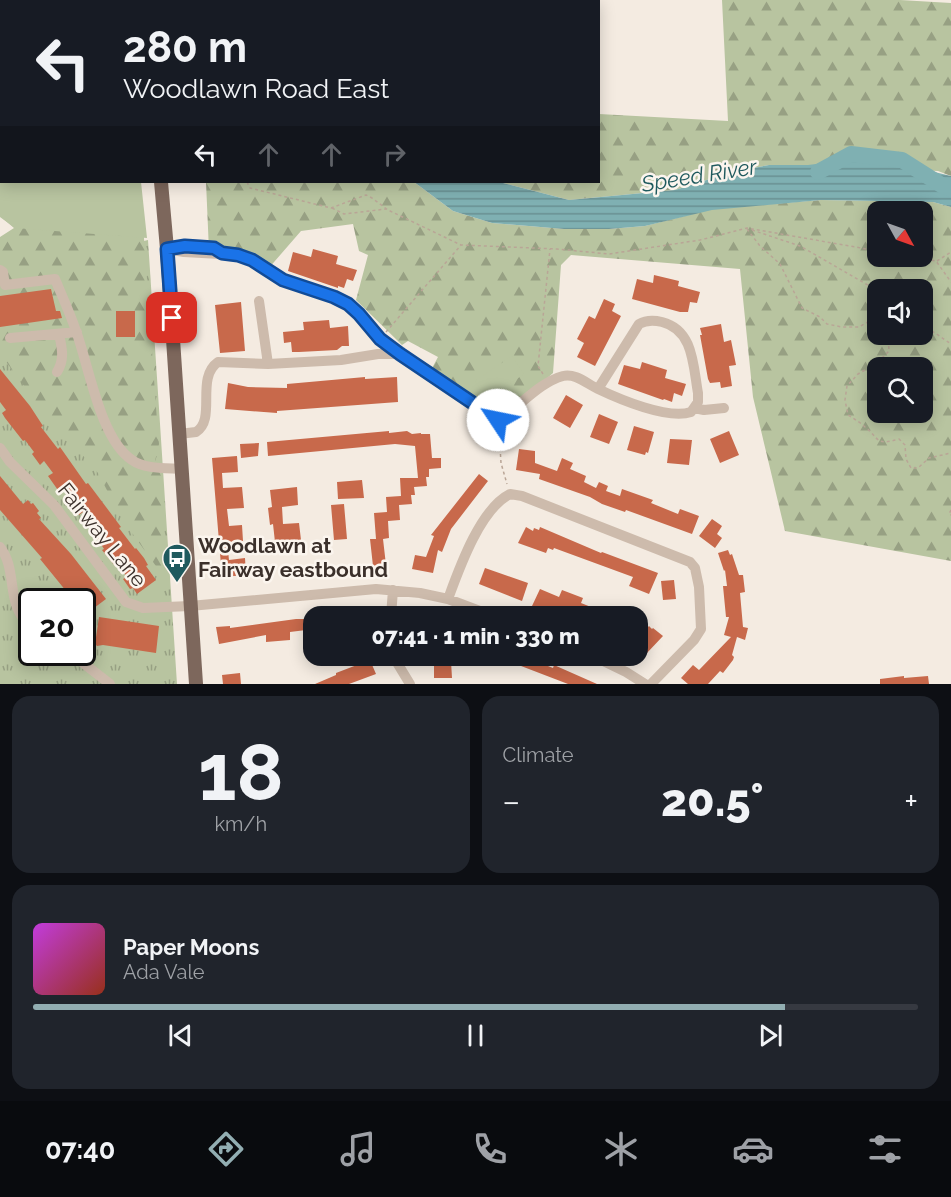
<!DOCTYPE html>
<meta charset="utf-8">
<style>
:root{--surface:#171b24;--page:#20242c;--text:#f1f3f6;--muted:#9ea1a6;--line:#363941;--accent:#92aeb2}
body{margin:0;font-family:Raleway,sans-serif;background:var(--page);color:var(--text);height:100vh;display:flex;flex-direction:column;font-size:22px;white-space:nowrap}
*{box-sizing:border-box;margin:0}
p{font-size:20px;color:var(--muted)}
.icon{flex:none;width:33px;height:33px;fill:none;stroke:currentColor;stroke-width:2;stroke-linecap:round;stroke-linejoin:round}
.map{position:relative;height:684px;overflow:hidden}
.panel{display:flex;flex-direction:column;gap:12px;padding:12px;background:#0d0f14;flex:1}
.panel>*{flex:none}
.guide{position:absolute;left:0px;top:0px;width:600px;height:183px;box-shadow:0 3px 15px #0003;background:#171b24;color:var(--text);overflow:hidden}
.needle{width:39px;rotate:130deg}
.fabs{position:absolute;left:867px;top:201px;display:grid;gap:12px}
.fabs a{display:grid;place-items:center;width:66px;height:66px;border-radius:12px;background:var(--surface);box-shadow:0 3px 15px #0003;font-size:30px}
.speed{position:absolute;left:18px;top:588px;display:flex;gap:12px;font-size:30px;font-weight:700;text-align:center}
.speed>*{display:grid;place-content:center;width:78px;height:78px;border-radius:50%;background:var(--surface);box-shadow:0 3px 15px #0003;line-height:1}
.speed .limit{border:3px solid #111;border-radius:9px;background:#fff;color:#111}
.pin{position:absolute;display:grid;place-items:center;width:51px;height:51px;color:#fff;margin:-26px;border-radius:12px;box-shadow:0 3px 9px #0006}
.me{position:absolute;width:66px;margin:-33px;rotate:304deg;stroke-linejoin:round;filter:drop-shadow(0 0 4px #0008)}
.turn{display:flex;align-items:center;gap:21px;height:126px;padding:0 24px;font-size:27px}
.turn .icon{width:78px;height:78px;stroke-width:2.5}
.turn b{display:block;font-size:42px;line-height:51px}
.lanes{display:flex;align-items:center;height:57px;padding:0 24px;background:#0003;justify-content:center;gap:30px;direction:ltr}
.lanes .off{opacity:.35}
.big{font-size:45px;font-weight:800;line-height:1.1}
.panel .widget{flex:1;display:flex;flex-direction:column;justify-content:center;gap:9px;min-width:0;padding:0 21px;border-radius:18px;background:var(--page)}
.panel .dial{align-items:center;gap:0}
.dial b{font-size:78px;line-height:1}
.song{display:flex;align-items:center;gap:18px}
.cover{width:72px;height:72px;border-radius:9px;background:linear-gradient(135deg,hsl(290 70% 55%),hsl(10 70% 35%))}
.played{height:6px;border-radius:3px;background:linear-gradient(90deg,var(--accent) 85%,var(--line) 85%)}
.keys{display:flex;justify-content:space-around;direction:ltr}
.heat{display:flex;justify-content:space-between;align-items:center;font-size:33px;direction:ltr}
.panel .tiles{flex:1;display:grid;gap:12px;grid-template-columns:1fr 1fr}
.widget:last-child{grid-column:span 2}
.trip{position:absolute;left:303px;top:606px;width:345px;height:60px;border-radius:18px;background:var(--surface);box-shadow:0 3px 15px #0003;font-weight:800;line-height:60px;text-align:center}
.tab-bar{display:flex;height:96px;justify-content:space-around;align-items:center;background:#090b0e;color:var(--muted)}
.tab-bar .icon{width:42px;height:42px}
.tab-bar .on{color:var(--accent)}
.tab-bar b{font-size:27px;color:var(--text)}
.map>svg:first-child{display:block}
.grass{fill:url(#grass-tufts);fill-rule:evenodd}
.forest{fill:url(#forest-firs);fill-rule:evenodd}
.park{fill:#b8c4a0}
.water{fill:url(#water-rules)}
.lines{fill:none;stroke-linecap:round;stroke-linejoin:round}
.river{stroke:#7fb0b2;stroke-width:16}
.building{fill:#c8694b}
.path{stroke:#b9a596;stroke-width:1.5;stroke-dasharray:3 3;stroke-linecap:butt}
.minor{stroke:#cdbbac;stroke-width:10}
.major{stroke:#7d675c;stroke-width:14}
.route-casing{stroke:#114b97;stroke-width:15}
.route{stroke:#1a73e8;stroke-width:10}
.labels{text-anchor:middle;stroke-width:5;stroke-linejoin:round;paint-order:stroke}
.street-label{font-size:21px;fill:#3b302b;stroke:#fbf5ee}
.poi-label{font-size:21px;font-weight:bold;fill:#3b302b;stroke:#fbf5ee;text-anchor:start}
.water-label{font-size:22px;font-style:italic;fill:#1f5a5e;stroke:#fbf5ee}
</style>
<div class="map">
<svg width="951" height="684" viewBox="0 0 951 684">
<defs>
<pattern id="grass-tufts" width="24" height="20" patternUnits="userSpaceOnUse" patternTransform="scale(1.5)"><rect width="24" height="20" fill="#b8c4a0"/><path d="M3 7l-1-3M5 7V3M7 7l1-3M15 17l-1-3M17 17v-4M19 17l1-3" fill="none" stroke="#97a083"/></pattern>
<pattern id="forest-firs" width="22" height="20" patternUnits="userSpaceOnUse" patternTransform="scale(1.5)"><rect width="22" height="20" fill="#b8c4a0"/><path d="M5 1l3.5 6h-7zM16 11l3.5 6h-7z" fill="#97a083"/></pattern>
<pattern id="water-rules" width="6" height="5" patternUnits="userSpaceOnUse" patternTransform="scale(1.5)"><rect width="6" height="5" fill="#7fb0b2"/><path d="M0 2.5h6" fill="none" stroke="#699091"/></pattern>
</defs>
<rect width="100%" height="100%" fill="#f4ebe1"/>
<path class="grass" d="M148 240 177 684H0V275ZM32 602H82V652H32Z"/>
<path class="forest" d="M722 0H900L951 3V176L938 171 808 165H769L732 172 675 190 569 200 499 182H598L599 114 728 121Z
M0 80 2 182H140L157 421 159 444 155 461 163 481 166 580 122 519 98 473 33 398 7 363 0 358V237L14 228 0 216Z
M206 182H414L453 211 492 223 564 229H609L645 226 712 209 821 200 933 202 951 207V561L785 531 753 397 740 269 571 255 561 265 553 373 511 410 497 417 431 370 438 357 408 341 402 345 356 300 368 255 359 251 353 224 301 231 268 269 209 251ZM878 212H922V256H878ZM878 290H922V334H878ZM878 368H922V412H878Z"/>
<path class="park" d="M0 0H117L118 1 2 2V182H141L147 238 15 228 0 217Z
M512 356 524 374 487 399 475 381Z"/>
<path class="water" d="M872 157 951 176V207L933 202 821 200 712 210 645 226 609 229H564L492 223 453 211 414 182H499L569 200 675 190 732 172 769 165H808Z"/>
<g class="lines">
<path class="river" d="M818 172 851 154 902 160 943 186 951 189"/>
</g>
<path class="building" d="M313 249 338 256 336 264 357 270 353 281 347 279 344 288 338 286V288L288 271 293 252 311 257Z
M654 275 679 281 678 286 700 292 697 303 690 302 688 312H680L632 299 637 279 653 283Z
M51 289 56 311H60L62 318 0 327V296Z
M604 299 615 304 612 311 621 316 595 366 577 357 584 343 577 339 589 316 595 319Z
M241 302 245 351 220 353 215 305Z
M116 311H135V337H116Z
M329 320 330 328 348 326 349 346H342L337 350 299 352H292L291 342 284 343 283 332 304 330 303 322Z
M721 324 724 342 731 340 736 365 729 366 732 386 721 388 720 382 710 383 708 379 700 335H702L700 328Z
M642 362 667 370 665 378 686 384 682 396 674 393 672 402 664 399 663 400 618 384 624 365 640 369Z
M0 369 30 406 43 426 41 427 58 449 60 447 86 484 88 483 121 527 119 528 135 549 136 548 144 558 148 565 146 566 156 580 137 594 133 588 130 589 123 579 127 577 117 564 115 566 102 550 104 549 90 527 93 525 83 512 79 515 64 490 60 493 48 476 53 473 44 461 40 465 32 454 34 452 25 440 23 441 5 418 2 413 6 410 0 402Z
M365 377V379L397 377 398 402 277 411V413L225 409 228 383 248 387 287 388V384Z
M566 395 583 405 570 428 553 418Z
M599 414 618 422 609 444 590 437Z
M634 426 654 432 648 453 646 452 645 455 627 450Z
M389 431V433L407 431 412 434 421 433V434H430L432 458H441V468L429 469V477H426L427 486 414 487 415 495H411L412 504 399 505 400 520 388 521 389 538 383 539 386 565 373 566 370 539H376L374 513 387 512 386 497 401 496 400 478H418L415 446 395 444 268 456 267 442Z
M729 431 739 455 720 463 710 439Z
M670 439 692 440 689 465 667 463Z
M259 443 258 456 241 458 240 444Z
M519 449 535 451V463L557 471 562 458 573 463 570 469 586 476 584 482 596 488 599 482 608 486 606 491 620 496 622 489 653 500 651 503 678 514 680 509 699 516 692 534 626 510 625 512 602 504 590 497 539 479 540 474 516 470Z
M237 456 238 472 222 473 223 488 242 487 244 508 227 509 229 526 242 525 243 541 227 542 229 560 245 558 246 575 222 577 212 458Z
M479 474 488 481 451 529 442 552 438 550 433 573 412 569 415 555 426 557 434 536 431 535Z
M0 476 23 504 28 500 31 504 33 503 39 511 37 513 41 518 39 519 71 554 106 599 82 617V602H75L40 559 42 558 0 510Z
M362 480 364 498 338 499 337 482Z
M297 487 298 505 282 507 283 524 299 523 301 540 275 542 273 524 270 525 268 508 272 507 270 490Z
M344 504 347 539 334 540 331 505Z
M712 519 722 526 717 534 722 538 715 548 699 536Z
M526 527 533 531 534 528 539 530 540 527 601 553 602 552 658 573 649 594 629 586 633 577 554 548 553 550 548 548 546 553 518 543Z
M728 550 730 555 732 554 739 575H743L745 592 740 593 743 627 748 628 745 640 737 637 732 655 734 657 733 660 723 673 720 671 708 684H688L681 678 693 665 699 670 731 637 724 635 729 617H726L723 586H727L725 570 724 571 718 553Z
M485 568 528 583 522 601 479 584Z
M674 580 676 599 663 600 661 581Z
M540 589 559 597 562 590 583 598 581 603 606 613 608 608 629 616H561L532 606Z
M99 617 159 626 156 653 103 645 97 646 95 644Z
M296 619H314V629L290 632V640L266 642V635L219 644 216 627 230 626V628Z
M649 626 652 629 653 628 663 636 646 654 638 645 644 637 640 635Z
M434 656H444L443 661H451L452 678H434Z
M495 656H528L539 660 538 662 553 668 554 665 597 684H568Z
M370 660 376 674 349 684H315L336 675V673Z
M240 673 241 684H223L222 675Z
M904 676V678L928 676 929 684H880V679Z"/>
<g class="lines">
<path class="path" d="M69 0 74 2
M0 34 2 39
M0 100H2
M247 182 250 188 331 208 366 195 372 198 388 210 461 245 557 249 609 254 700 240 747 228 878 251
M332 208 344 214 386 209
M747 229 760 246 780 264 802 308 820 317 827 324 842 327H859L875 318 878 320
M752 230 800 246 878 291
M908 256 936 261 951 282
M937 261 951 252
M922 324 951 344
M386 332 461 245
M888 334 889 351 877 363 858 374 847 386 845 400 848 415C854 419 860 422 865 427 880 439 875 446 899 439L905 445 906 459 911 468H918L929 458 951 453
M543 374 538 366 550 249
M499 430 501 463 507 484
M951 510 949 514 951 515"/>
<path class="minor" d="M167 249 184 252 238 255 252 260 283 281 334 297 348 304 359 314 379 339 400 354 498 420C520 407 538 383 563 376 576 373 587 384 598 389 619 399 668 420 691 412L698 402V393C693 366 694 330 662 322 654 320 646 320 639 324L598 389
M0 270 3 272 5 285 55 279C62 296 70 313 76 331 89 366 100 439 132 460 144 469 166 468 181 469
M259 301 268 364
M10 338 77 332
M57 372C65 359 62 348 59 334
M694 408 704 410 724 408
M179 434 196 432C217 419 195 378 218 362L268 364 341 360 378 354H399
M0 448 10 462 54 505 126 602 143 608 190 606 376 589 420 593 448 599 493 616
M0 547C19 571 4 607 32 627
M448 599C459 569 480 509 510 494L522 496 690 562 695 568 699 587 701 629 694 640 651 684
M391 616 393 590
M69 652 110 684
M393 656 410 684
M593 656 626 672 645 684"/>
<path class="major" d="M144 0V2
M161 182 167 249 196 684"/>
</g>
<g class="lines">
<g class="route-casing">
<path id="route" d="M172 318 167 249 185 246 214 248 222 253 238 255 252 260 283 280 334 297 348 304 359 314 380 339 400 354 498 420"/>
</g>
<use href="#route" class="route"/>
</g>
<defs>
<g id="bus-pin" transform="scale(1.5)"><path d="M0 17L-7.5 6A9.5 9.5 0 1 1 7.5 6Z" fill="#1f5a5e" stroke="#fbf5ee"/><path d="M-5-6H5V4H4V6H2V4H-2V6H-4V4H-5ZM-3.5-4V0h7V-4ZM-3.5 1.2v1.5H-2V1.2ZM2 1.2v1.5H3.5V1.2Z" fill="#fff"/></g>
</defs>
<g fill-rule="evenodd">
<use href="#bus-pin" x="177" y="558"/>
</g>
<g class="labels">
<g class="street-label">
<text transform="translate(102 535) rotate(51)" y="7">Fairway Lane</text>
</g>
<g class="poi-label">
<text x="198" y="553">Woodlawn at<tspan x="198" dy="24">Fairway eastbound</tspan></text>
</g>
<g class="water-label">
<text transform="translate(699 175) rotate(-9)" y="8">Speed River</text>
</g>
</g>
</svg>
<div class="fabs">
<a><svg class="needle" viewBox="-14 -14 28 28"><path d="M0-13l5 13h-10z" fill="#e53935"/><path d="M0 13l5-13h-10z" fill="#9ea1a6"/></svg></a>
<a><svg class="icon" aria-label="sound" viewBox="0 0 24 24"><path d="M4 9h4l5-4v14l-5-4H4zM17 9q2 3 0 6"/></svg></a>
<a><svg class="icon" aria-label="search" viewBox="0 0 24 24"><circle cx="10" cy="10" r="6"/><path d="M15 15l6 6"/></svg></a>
</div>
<div class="speed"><div class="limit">20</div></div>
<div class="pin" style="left:172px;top:318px;background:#d93025"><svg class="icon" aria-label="arrive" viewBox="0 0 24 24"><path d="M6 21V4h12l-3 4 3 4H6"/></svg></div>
<svg class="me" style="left:498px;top:420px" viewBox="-20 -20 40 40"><circle r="19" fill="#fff"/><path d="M0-13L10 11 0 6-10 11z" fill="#1a73e8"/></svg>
<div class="trip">07:41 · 1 min · 330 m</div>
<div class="guide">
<div class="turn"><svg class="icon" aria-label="left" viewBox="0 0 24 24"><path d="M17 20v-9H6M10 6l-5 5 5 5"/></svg><div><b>280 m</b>Woodlawn Road East</div></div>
<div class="lanes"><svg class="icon" aria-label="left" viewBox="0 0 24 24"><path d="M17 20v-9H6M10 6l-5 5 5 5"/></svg><svg class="icon off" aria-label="ahead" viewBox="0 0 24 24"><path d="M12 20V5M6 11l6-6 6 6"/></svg><svg class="icon off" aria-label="ahead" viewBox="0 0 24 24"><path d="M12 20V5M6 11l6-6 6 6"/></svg><svg class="icon off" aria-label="right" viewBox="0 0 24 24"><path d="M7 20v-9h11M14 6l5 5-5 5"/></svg></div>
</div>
</div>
<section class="panel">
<div class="tiles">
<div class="widget dial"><b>18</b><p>km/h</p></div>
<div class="widget"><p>Climate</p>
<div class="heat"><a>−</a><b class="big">20.5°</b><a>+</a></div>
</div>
<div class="widget">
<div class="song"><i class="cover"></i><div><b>Paper Moons</b><p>Ada Vale</p></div></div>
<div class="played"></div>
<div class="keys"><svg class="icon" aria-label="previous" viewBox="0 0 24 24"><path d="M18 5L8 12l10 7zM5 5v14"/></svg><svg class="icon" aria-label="pause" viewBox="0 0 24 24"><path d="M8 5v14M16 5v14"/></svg><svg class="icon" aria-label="next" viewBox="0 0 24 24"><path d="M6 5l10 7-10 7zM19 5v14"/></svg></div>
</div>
</div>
</section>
<nav class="tab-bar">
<b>07:40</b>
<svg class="icon on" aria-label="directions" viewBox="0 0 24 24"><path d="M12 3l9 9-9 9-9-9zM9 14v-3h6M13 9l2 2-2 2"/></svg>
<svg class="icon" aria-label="music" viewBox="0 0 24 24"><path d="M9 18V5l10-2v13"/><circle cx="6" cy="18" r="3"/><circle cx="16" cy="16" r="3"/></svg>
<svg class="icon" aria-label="phone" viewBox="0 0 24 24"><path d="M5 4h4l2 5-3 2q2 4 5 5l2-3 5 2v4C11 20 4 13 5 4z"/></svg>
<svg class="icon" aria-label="climate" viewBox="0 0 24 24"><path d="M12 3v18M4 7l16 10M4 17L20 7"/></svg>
<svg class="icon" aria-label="car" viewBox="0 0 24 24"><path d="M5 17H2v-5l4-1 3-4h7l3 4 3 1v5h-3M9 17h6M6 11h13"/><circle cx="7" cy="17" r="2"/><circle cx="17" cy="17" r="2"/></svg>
<svg class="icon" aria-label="filters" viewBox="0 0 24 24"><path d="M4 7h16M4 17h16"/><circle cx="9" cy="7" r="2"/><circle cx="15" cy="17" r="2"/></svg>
</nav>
